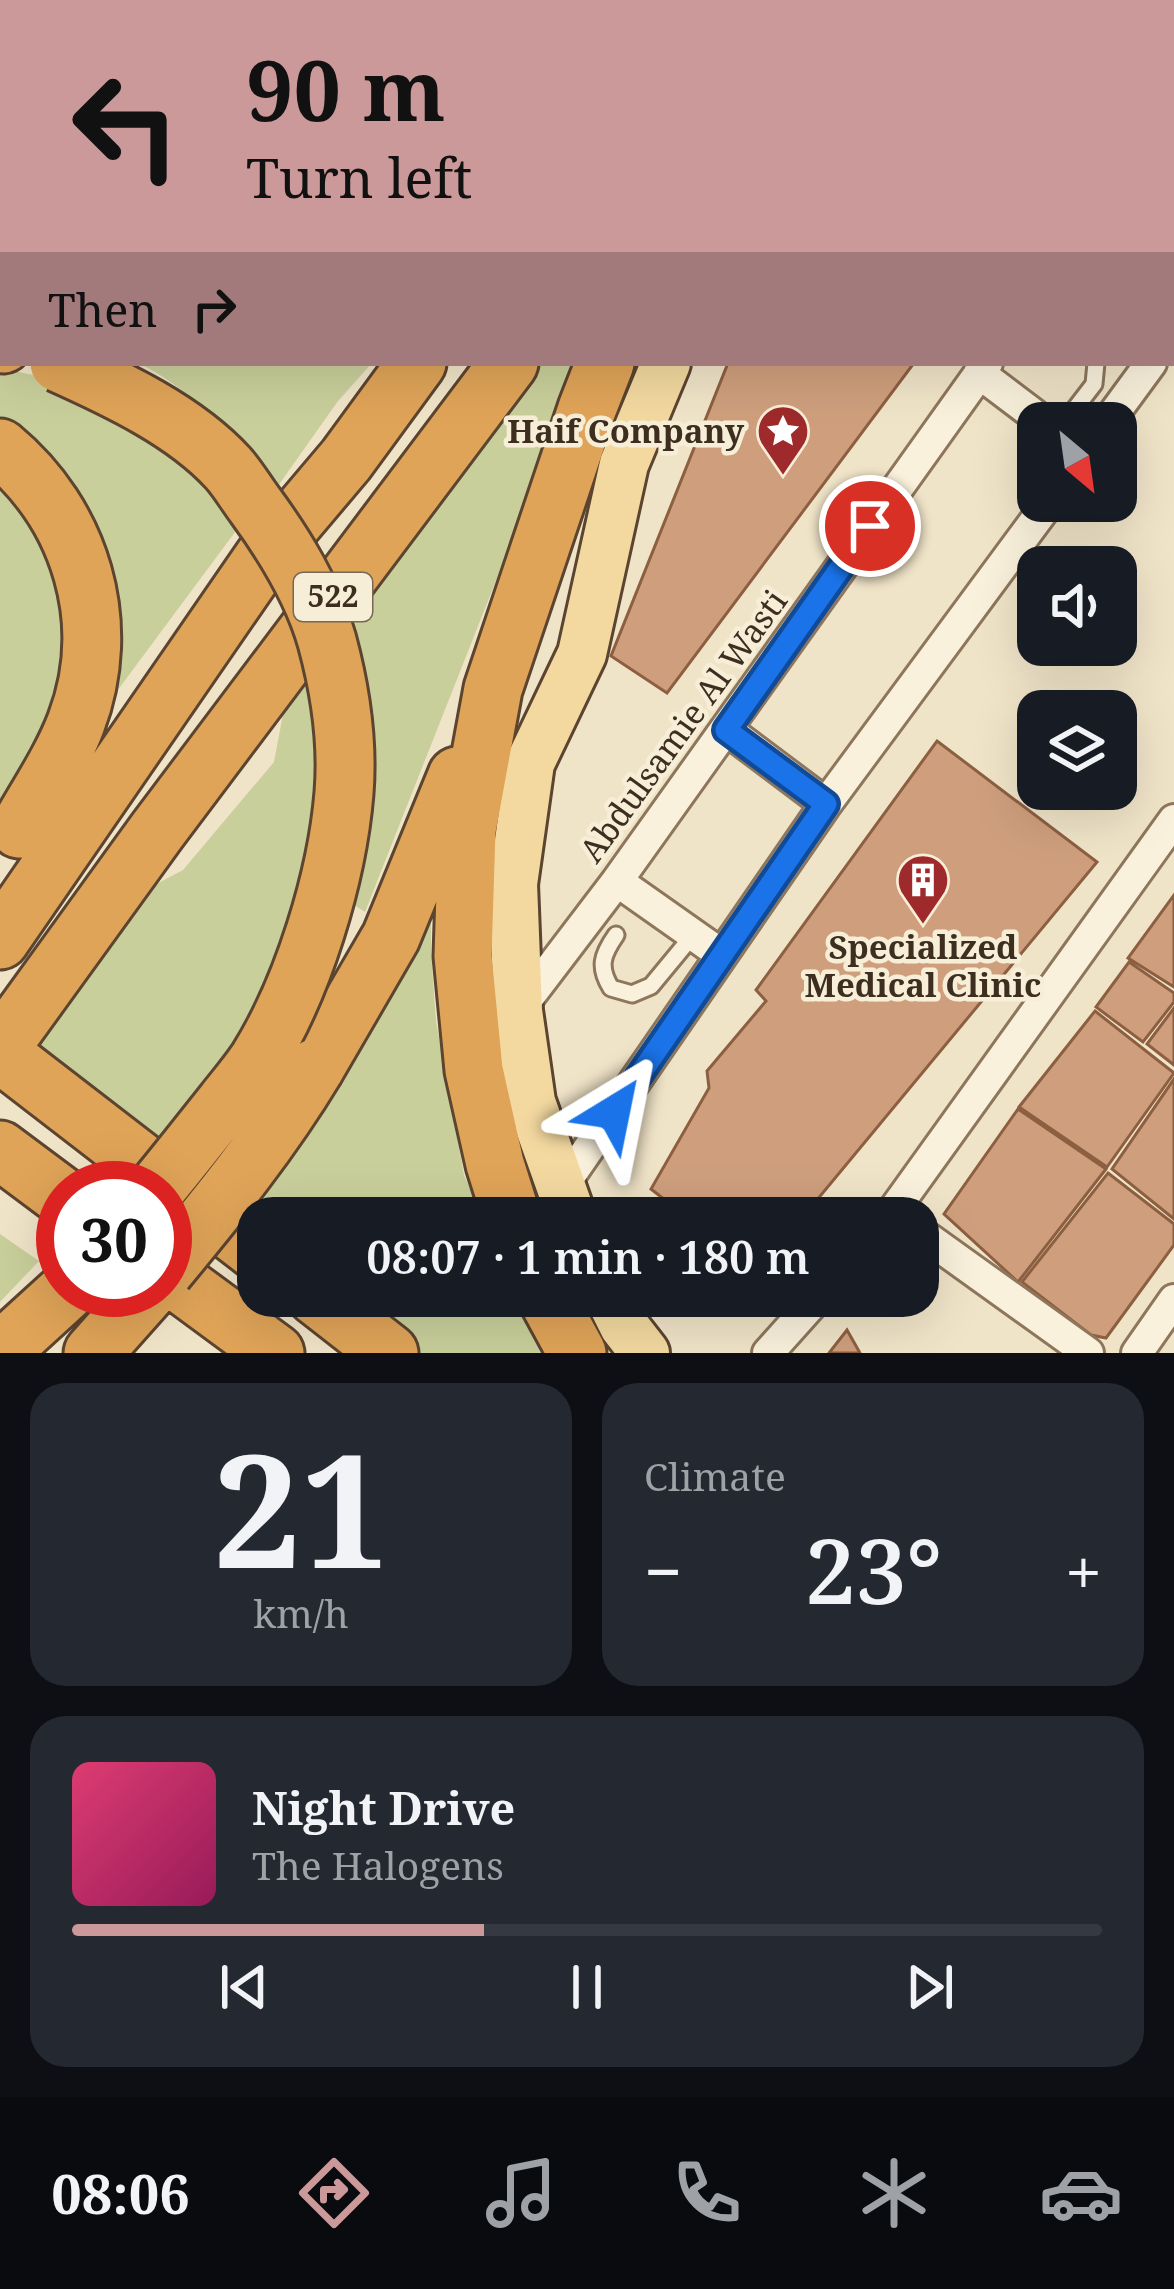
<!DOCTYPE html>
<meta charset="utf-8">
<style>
:root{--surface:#171b24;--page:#242831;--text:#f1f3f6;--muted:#9ea1a6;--line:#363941;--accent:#cc999b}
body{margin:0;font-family:"Noto Serif",serif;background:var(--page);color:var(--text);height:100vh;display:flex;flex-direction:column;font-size:45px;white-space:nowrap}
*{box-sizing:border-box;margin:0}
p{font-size:39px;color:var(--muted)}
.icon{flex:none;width:66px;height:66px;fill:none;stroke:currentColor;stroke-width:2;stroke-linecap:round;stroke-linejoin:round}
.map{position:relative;height:1353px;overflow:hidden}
.drawer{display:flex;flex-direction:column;gap:30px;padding:30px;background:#0d0f14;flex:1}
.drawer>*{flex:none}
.hud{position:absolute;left:0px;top:0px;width:1176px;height:366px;box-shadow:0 12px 48px #0002;background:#cc999b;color:#111;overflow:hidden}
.needle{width:78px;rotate:151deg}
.controls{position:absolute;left:1017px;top:402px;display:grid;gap:24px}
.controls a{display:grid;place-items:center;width:120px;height:120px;border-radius:24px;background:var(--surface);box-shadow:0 12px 48px #0002;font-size:60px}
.speed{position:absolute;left:36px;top:1161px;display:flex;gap:24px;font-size:60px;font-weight:700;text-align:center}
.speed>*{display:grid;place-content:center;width:156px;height:156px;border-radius:50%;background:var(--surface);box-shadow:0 12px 48px #0002;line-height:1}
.speed .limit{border:18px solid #d22;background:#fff;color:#111}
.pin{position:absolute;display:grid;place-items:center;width:102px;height:102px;color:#fff;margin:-51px;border:6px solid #fff;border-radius:50%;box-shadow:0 3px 12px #0007}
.me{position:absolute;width:132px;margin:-66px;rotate:35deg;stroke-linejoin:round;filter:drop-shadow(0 0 9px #0008)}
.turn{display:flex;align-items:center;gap:42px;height:252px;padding:0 48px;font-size:54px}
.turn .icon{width:156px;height:156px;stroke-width:2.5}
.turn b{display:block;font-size:84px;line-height:102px}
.then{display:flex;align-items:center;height:114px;padding:0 48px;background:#0003;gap:24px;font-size:45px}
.big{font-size:90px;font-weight:600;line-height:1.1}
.drawer .card{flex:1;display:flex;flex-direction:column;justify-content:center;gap:18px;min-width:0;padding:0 42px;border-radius:36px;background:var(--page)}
.drawer .dial{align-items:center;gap:0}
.dial b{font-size:156px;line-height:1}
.song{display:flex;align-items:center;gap:36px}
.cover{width:144px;height:144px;border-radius:18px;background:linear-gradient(135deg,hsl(340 70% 55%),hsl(330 70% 35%))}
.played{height:12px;border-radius:6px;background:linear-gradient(90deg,var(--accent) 40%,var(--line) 40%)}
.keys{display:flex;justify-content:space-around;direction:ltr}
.heat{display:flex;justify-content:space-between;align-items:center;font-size:66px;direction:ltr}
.drawer .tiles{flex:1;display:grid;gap:30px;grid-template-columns:1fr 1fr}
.card:last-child{grid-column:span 2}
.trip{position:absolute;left:237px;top:1197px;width:702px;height:120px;border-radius:36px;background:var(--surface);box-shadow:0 12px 48px #0002;font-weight:600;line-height:120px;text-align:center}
.tabs{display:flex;height:192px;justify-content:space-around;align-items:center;background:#090b0e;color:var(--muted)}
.tabs .icon{width:84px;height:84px}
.tabs .on{color:var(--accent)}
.tabs b{font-size:54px;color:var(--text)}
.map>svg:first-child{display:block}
.green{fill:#c9cf9b}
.building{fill:#cf9f7d;stroke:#8d5f41;stroke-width:3}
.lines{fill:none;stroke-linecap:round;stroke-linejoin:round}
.lane-casing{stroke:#8d765c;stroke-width:21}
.street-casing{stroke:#8d765c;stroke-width:36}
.primary-casing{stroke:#5b4430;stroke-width:54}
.highway-casing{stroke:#5b4430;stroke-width:63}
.lane{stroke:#faf1dc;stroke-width:15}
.street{stroke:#faf1dc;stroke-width:30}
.primary{stroke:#f3d9a0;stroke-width:48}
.highway{stroke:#e0a458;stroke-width:57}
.highway-bridge-casing{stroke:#5b4430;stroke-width:63;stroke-linecap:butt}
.highway-bridge{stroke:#e0a458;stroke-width:57}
.route-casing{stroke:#114b97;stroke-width:30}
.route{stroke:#1a73e8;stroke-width:21}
.labels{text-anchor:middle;stroke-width:9;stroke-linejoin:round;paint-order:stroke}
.shield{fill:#f7eed8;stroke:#756857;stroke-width:3}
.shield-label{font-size:30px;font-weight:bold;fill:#3d2e20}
.poi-label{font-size:33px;font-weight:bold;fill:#3d2e20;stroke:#f7eed8;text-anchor:end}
.street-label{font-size:33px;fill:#3d2e20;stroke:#f7eed8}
</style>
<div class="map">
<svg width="1174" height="1353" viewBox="0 0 1174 1353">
<rect width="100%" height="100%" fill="#f0e4c8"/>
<path class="green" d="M138 363H372L338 401 278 486C236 440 194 390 138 363Z
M536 363H582L365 912 354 905 371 779 369 697 352 615Z
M0 368 71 383 136 417 244 520 100 714 114 648 0 422Z
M0 487 21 509 43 543 58 582 66 622 57 704 19 776 0 802Z
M317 671V862L262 1000 220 1068 153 1162 19 1046 128 899 183 870 274 762 283 714Z
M431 890V952L436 1021 464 1175 483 1218H258L230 1223Z
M0 1234 39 1261 0 1302Z
M338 1296H520L550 1353H414Z"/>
<path class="building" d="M272 0H400L398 3H269Z
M964 0H1057L1053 3H966Z
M1083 0H1174V35L1173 3H1085Z
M728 363H914L667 693 611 656Z
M937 741 1097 862 802 1218H688L651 1189 709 1088 707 1071 766 1001 756 990Z
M1174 895V987L1128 958Z
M1129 962 1174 993V1002L1143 1042 1096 1007Z
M1174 1008V1065L1147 1044Z
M1095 1011 1174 1073 1107 1167 1019 1107Z
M1174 1079V1219L1112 1169Z
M1018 1109 1106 1169 1018 1282 944 1214Z
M1108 1173 1174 1224V1245L1106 1338 1091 1335 1022 1282Z
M847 1330 860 1353H829Z"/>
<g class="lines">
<g class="lane-casing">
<path id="lane" d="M1064 423 1094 384 1096 363
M616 935C602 955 598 967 611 988L632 994 651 986 694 934"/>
</g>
<g class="street-casing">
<path id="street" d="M158 0 162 3
M910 0 913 3
M207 3 209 0
M0 103 3 105
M979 373 1045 423
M1107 423 1151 363
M726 729 826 804
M617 881 722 955
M518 1011 617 881 987 363
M560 1190 826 804 1050 501
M888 1218 1174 820
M918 1231 1088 1353
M768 1353 819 1296
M1137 1353 1174 1300"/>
</g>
<g class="primary-casing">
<path id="primary" d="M486 3 490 0
M869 3 871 0
M0 194 3 193
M572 1218 531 1102 518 1011 513 884 530 763 582 654 624 464 666 363
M609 1296 624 1326 645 1353"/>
</g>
<g class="highway-casing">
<path id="highway" d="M603 3 607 0
M681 3 683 0
M779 3 782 0
M0 249H3
M0 343 3 344
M0 448C81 515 114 623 76 723 62 760 38 795 19 829
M0 940 264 557 346 460 417 363
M0 1048 157 831 509 363
M0 1053 258 1252
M315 1068 391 937 457 776
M0 1150 63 1197
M512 1218 495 1164 474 1070 463 956 467 830 493 689 587 409 605 363
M165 1272 275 1353
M316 1296 389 1353
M546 1296 577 1353
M0 1352 68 1290
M93 1353 149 1290"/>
</g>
<use href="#lane" class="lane"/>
<use href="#street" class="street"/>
<use href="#primary" class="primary"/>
<use href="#highway" class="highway"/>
<g class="highway-bridge-casing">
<path id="highway-bridge" d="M59 363C117 389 185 421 228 468 238 479 246 493 255 505 285 546 313 591 327 641 340 689 348 743 344 793 337 878 303 988 258 1060 248 1075 236 1089 225 1103 202 1132 180 1160 157 1188
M165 1270C219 1205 271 1141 315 1068"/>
</g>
<use href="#highway-bridge" class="highway-bridge"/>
</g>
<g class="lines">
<g class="route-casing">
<path id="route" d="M614 1112 826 804 726 730 870 526"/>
</g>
<use href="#route" class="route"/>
</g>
<defs>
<g id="sight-pin" transform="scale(2.7)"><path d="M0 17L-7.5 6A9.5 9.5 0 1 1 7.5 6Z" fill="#9e2a2b" stroke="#f7eed8"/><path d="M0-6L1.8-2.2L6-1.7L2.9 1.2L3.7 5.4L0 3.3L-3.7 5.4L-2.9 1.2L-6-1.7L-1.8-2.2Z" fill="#fff"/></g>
<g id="building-pin" transform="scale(2.7)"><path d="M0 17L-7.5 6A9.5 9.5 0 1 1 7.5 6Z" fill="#9e2a2b" stroke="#f7eed8"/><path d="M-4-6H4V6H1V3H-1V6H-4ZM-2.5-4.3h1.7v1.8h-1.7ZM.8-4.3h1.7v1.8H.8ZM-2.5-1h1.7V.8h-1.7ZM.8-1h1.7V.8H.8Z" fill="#fff"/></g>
</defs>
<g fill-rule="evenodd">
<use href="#sight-pin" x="783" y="431"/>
<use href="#building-pin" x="923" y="880"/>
</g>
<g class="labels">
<rect class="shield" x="294" y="573" width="78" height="48" rx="9"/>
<g class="shield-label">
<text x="333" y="607">522</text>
</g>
<g class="poi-label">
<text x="744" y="443">Haif Company</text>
<text x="923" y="959" text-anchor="middle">Specialized<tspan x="923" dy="38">Medical Clinic</tspan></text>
</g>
<g class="street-label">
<text transform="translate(683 726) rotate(-54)" y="12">Abdulsamie Al Wasti</text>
</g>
</g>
</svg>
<div class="controls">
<a><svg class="needle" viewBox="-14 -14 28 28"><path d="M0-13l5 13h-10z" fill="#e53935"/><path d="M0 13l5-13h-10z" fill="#9ea1a6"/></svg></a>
<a><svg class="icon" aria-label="sound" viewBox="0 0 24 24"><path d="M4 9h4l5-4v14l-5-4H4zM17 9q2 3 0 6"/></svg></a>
<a><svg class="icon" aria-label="layers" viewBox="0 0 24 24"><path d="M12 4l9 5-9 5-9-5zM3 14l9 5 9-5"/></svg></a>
</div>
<div class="speed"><div class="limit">30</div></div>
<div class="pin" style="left:870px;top:526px;background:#d93025"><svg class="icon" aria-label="arrive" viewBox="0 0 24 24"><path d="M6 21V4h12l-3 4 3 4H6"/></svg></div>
<svg class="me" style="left:614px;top:1112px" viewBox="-20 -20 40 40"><path d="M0-17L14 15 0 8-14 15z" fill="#1a73e8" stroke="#fff" stroke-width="4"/></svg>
<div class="trip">08:07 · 1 min · 180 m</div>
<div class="hud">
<div class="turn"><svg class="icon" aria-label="left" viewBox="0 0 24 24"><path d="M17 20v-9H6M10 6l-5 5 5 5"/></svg><div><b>90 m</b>Turn left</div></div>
<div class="then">Then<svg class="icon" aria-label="right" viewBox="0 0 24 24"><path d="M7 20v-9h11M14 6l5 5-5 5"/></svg></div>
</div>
</div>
<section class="drawer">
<div class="tiles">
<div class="card dial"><b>21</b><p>km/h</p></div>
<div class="card"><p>Climate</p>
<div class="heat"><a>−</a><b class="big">23°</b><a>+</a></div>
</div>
<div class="card">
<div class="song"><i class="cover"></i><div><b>Night Drive</b><p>The Halogens</p></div></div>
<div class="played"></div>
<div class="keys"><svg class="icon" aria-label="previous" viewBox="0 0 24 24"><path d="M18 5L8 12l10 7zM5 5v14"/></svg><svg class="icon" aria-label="pause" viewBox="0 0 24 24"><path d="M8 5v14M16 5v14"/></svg><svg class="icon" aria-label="next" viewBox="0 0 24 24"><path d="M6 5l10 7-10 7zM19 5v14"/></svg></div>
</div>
</div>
</section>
<nav class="tabs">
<b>08:06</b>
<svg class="icon on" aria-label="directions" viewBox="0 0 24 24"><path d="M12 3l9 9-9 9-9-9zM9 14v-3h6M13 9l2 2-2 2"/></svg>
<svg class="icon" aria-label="music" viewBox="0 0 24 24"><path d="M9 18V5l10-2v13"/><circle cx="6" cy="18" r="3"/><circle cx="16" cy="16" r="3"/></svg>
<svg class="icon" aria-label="phone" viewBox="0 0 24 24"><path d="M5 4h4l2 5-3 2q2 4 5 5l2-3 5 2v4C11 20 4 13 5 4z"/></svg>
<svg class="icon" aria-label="climate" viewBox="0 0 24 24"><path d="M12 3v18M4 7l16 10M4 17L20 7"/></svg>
<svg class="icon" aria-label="car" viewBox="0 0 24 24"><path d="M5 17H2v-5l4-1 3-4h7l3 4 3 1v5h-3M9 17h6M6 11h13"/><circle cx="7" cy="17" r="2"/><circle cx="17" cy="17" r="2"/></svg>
</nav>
